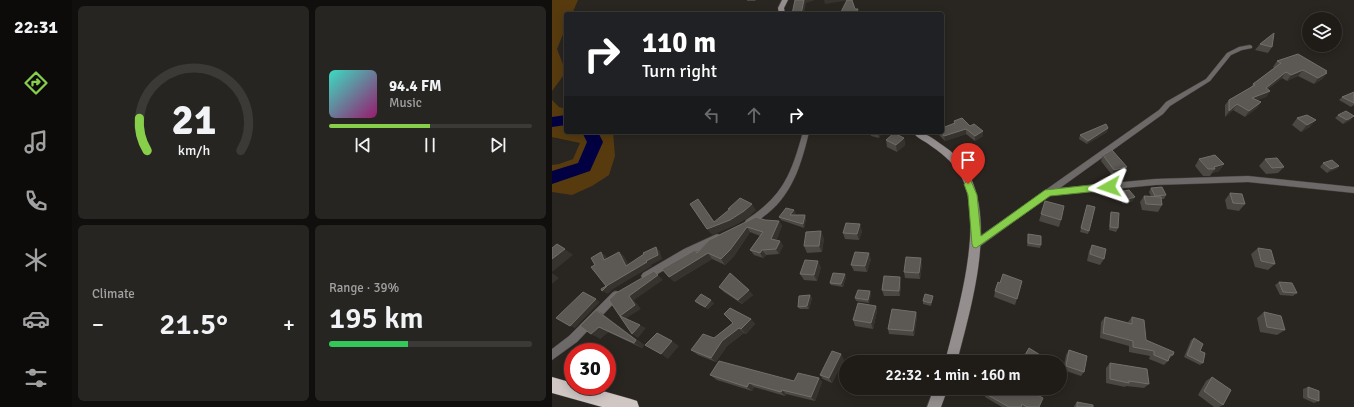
<!DOCTYPE html>
<meta charset="utf-8">
<style>
:root{--surface:#1f1c18;--page:#272521;--text:#f1f3f6;--muted:#a1a1a2;--line:#3c3a37;--accent:#87cf4a}
body{margin:0;font-family:Signika,sans-serif;background:var(--page);color:var(--text);height:100vh;display:flex;flex-direction:column;font-size:15px;white-space:nowrap}
*{box-sizing:border-box;margin:0}
p{font-size:13px;color:var(--muted)}
.icon{flex:none;width:22px;height:22px;fill:none;stroke:currentColor;stroke-width:2;stroke-linecap:round;stroke-linejoin:round}
.map{position:relative;flex:1;overflow:hidden}
.drawer{display:flex;flex-direction:column;gap:6px;padding:6px;background:#110f0d;width:480px}
.drawer>*{flex:none}
.guide{position:absolute;left:12px;top:12px;width:380px;height:122px;border-radius:4px;box-shadow:0 2px 10px #0003,0 0 0 1px var(--line);background:#202124;color:#fff;overflow:hidden}
.controls{position:absolute;left:750px;top:12px;display:grid;gap:8px}
.controls a{display:grid;place-items:center;width:40px;height:40px;border-radius:50%;background:var(--surface);box-shadow:0 2px 10px #0003,0 0 0 1px var(--line);font-size:20px}
.speed{position:absolute;left:12px;top:343px;display:flex;gap:8px;font-size:20px;font-weight:700;text-align:center}
.speed>*{display:grid;place-content:center;width:52px;height:52px;border-radius:50%;background:var(--surface);box-shadow:0 2px 10px #0003,0 0 0 1px var(--line);line-height:1}
.speed .limit{border:6px solid #d22;background:#fff;color:#111}
.pin{position:absolute;display:grid;place-items:center;width:34px;height:34px;color:#fff;margin:-41px -17px;border-radius:50% 50% 50% 0;rotate:-45deg;box-shadow:0 0 4px #0007}
.pin .icon{rotate:45deg}
.me{position:absolute;width:44px;margin:-22px;rotate:265deg;stroke-linejoin:round;filter:drop-shadow(0 0 3px #0008)}
.turn{display:flex;align-items:center;gap:14px;height:84px;padding:0 12px;font-size:18px}
.turn .icon{width:52px;height:52px;stroke-width:2.5}
.turn b{display:block;font-size:28px;line-height:34px}
.lanes{display:flex;align-items:center;height:38px;padding:0 12px;background:#0003;justify-content:center;gap:20px;direction:ltr}
.lanes .off{opacity:.35}
.big{font-size:30px;font-weight:600;line-height:1.1}
.drawer .tile{flex:1;display:flex;flex-direction:column;justify-content:center;gap:6px;min-width:0;padding:0 14px;border-radius:6px;background:var(--page)}
.drawer .dial{align-items:center;gap:0}
.dial svg{height:104px;overflow:visible;fill:none;stroke:var(--line);stroke-width:7;stroke-linecap:round;text-anchor:middle}
.dial text{fill:var(--text);stroke:none}
.song{display:flex;align-items:center;gap:12px}
.cover{width:48px;height:48px;border-radius:6px;background:linear-gradient(135deg,hsl(170 70% 55%),hsl(320 70% 35%))}
.played{height:4px;border-radius:2px;background:linear-gradient(90deg,var(--accent) 50%,var(--line) 50%)}
.keys{display:flex;justify-content:space-around;direction:ltr}
.heat{display:flex;justify-content:space-between;align-items:center;font-size:22px;direction:ltr}
.charge{height:6px;border-radius:3px;background:linear-gradient(90deg,#34c759 39%,var(--line) 0)}
.drawer .tiles{flex:1;display:grid;gap:6px;grid-template-columns:repeat(2,1fr)}
.trip{position:absolute;left:287px;top:355px;width:228px;height:40px;border-radius:20px;background:var(--surface);box-shadow:0 2px 10px #0003,0 0 0 1px var(--line);font-weight:600;line-height:40px;text-align:center}
main{display:flex;flex:1;min-height:0}
.tab-bar{display:flex;flex-direction:column;width:72px;justify-content:space-around;align-items:center;background:#0c0b0a;color:var(--muted)}
.tab-bar .icon{width:28px;height:28px}
.tab-bar .on{color:var(--accent)}
.tab-bar b{font-size:18px;color:var(--text)}
.map>svg:first-child{display:block}
.green{fill:#573b0f}
.lines{fill:none;stroke-linecap:round;stroke-linejoin:round}
.river{fill:#000042;fill-rule:evenodd}
.street-casing{stroke:#44403b;stroke-width:1}
.secondary-casing{stroke:#44403b;stroke-width:1}
.highway-casing{stroke:#44403b;stroke-width:1}
.street{fill:#6c6968;fill-rule:evenodd}
.secondary{fill:#948f8e;fill-rule:evenodd}
.highway{fill:#d0c7c5;fill-rule:evenodd}
.wall{fill:#4b4742}
.shaded-wall{fill:#36322d}
.building{fill:#5c5854;stroke:#726f6a}
.route{fill:#87cf4a;stroke:#588730}
</style>
<main>
<nav class="tab-bar">
<b>22:31</b>
<svg class="icon on" aria-label="directions" viewBox="0 0 24 24"><path d="M12 3l9 9-9 9-9-9zM9 14v-3h6M13 9l2 2-2 2"/></svg>
<svg class="icon" aria-label="music" viewBox="0 0 24 24"><path d="M9 18V5l10-2v13"/><circle cx="6" cy="18" r="3"/><circle cx="16" cy="16" r="3"/></svg>
<svg class="icon" aria-label="phone" viewBox="0 0 24 24"><path d="M5 4h4l2 5-3 2q2 4 5 5l2-3 5 2v4C11 20 4 13 5 4z"/></svg>
<svg class="icon" aria-label="climate" viewBox="0 0 24 24"><path d="M12 3v18M4 7l16 10M4 17L20 7"/></svg>
<svg class="icon" aria-label="car" viewBox="0 0 24 24"><path d="M5 17H2v-5l4-1 3-4h7l3 4 3 1v5h-3M9 17h6M6 11h13"/><circle cx="7" cy="17" r="2"/><circle cx="17" cy="17" r="2"/></svg>
<svg class="icon" aria-label="filters" viewBox="0 0 24 24"><path d="M4 7h16M4 17h16"/><circle cx="9" cy="7" r="2"/><circle cx="15" cy="17" r="2"/></svg>
</nav>
<section class="drawer">
<div class="tiles">
<div class="tile dial"><svg viewBox="0 0 100 80">
<path d="M14 69A42 42 0 1 1 86 69"/>
<path d="M14 69A42 42 0 0 1 8 44" stroke="#87cf4a"/>
<text x="50" y="56" font-size="32" font-weight="700">21</text>
<text x="50" y="72" font-size="11">km/h</text>
</svg></div>
<div class="tile">
<div class="song"><i class="cover"></i><div><b>94.4 FM</b><p>Music</p></div></div>
<div class="played"></div>
<div class="keys"><svg class="icon" aria-label="previous" viewBox="0 0 24 24"><path d="M18 5L8 12l10 7zM5 5v14"/></svg><svg class="icon" aria-label="pause" viewBox="0 0 24 24"><path d="M8 5v14M16 5v14"/></svg><svg class="icon" aria-label="next" viewBox="0 0 24 24"><path d="M6 5l10 7-10 7zM19 5v14"/></svg></div>
</div>
<div class="tile"><p>Climate</p>
<div class="heat"><a>−</a><b class="big">21.5°</b><a>+</a></div>
</div>
<div class="tile"><p>Range · 39%</p><b class="big">195 km</b><div class="charge"></div></div>
</div>
</section>
<div class="map">
<svg width="802" height="407" viewBox="0 0 802 407">
<rect width="100%" height="100%" fill="#292520"/>
<path class="green" d="M0 0H26L20 14H14V27L5 49 14 72 0 91Z
M0 100 7 107 14 109V132H61L63 156 57 175 40 186 20 195 0 192V165L7 164 21 159 28 143 0 137Z"/>
<g class="lines">
<path class="river" d="M14 115V125L0 127V117Z
M30 132H46L51 142 38 171 0 184V171L26 163 35 142Z"/>
<g class="street-casing">
<path id="street" d="M698 45 700 46V48L690 50 679 55 658 81 618 106 611 114 508 188 603 179 696 176 802 187V193L696 182 603 185 499 195 427 247 424 248 421 247 420 244 421 241 607 110 614 102 654 79 675 53 687 47Z
M251 132H257C249 166 239 199 208 219 203 222 200 226 194 224L193 222 194 220C232 195 239 174 251 132Z
M165 234 168 235 169 238 168 241 138 255 97 279 94 280 91 279 89 276 91 273 132 249Z
M64 291 67 292 69 295 67 298 25 342 0 360V349L17 336 61 292Z"/>
</g>
<g class="secondary-casing">
<path id="secondary" d="M230 0H236L232 8 233 14H227L226 8Z
M361 132C375 132 381 139 393 147 456 190 420 302 405 362H393C405 313 434 220 408 174 400 161 388 152 375 143 370 140 364 137 361 132Z
M382 388H396L389 407H375Z"/>
</g>
<g class="highway-casing">
<path id="highway" d="M0 377 21 383V386H33L79 399 85 401 87 407H50L0 393Z"/>
</g>
<use href="#street" class="street"/>
<use href="#secondary" class="secondary"/>
<use href="#highway" class="highway"/>
</g>
<path class="wall" d="M195 0H204L203 1H195Z
M708 44 720 47 716 53 703 50Z
M725 61 775 73 770 79 762 84 746 76 735 81 730 78 716 89 718 91 714 97 705 100 709 102 705 108 693 117 681 110 673 117V105L677 100 699 87 701 84 722 68 721 67Z
M802 92V105L799 107 787 100 790 97Z
M755 115 758 127 749 132 740 125 745 118Z
M786 115 799 120 791 124 783 118Z
M402 121 431 131V136L423 141 414 134 393 141 387 135V132H390L402 123Z
M556 128 555 132 535 144 527 139 528 135Z
M318 132H330L327 138 319 136Z
M352 138 353 145 345 152 335 147 334 140Z
M551 155 572 173 560 175 549 161Z
M647 159 672 164 667 171 660 173 658 176H651L643 166Z
M713 159 732 167 726 173 714 174 707 166Z
M771 163 787 166 784 169 775 173 768 167Z
M599 188 614 195 612 199H609L610 205 606 212 590 210 588 202 592 196H599L597 192Z
M567 192 581 201 571 204 565 196Z
M678 193 693 204 687 211 675 209 673 200Z
M493 201 509 220 507 227 487 221Z
M535 205 537 231 536 234 528 232Z
M559 212 566 228 564 232 557 230 558 215Z
M244 213 242 215H253L254 219 252 228 229 220 227 217Z
M213 220 227 221 230 226 224 240 228 241 231 246 227 254 214 255 211 258 202 255 198 250 208 236 198 232 182 256 173 265 160 259 122 282 145 253 157 240Z
M310 231 307 240 293 239 291 233Z
M476 234 489 245 488 248 475 246Z
M272 238 270 252 255 253 252 246Z
M540 245 552 259 548 265 535 261 537 251Z
M706 248 723 264 716 270 703 267 699 254Z
M319 259 315 272 302 271 299 265Z
M370 264 368 279 353 278 352 272Z
M269 267 265 281 252 280 248 274Z
M294 277 291 287 279 285 278 283Z
M470 281 463 305 442 297 443 291 448 283Z
M727 282 745 293 741 296 728 295 723 285Z
M349 283 348 296H332L330 290Z
M167 287 201 295 190 304 172 292Z
M319 294 317 303 304 301 303 298Z
M258 295 260 298 257 309H248L246 307Z
M381 296V298L379 306 371 304V301Z
M143 301 162 303 156 309 146 304Z
M324 306 325 311 321 329 303 326 301 320Z
M44 310 52 315 92 345 90 348 56 332 48 339Z
M364 312 365 317 362 336 337 334 336 329Z
M712 312 733 330 725 335 708 332 705 318Z
M553 317 576 323V322L580 317 594 340 621 355 617 359 616 361 612 365 597 359 598 356 577 352V346L548 338 549 322Z
M199 319 203 324 194 334 192 333 175 346 164 362 146 355 139 350 162 338 181 323Z
M642 338 648 351 651 363 648 365 632 357 639 340Z
M517 350 532 372 529 376 511 370 514 355Z
M292 359 280 383 271 379 268 375Z
M558 363 597 384 592 388 574 386 573 387 554 383V368Z
M158 375 242 381 267 378 270 382 263 401 234 394 233 396 202 387 200 391 165 380Z
M660 377 671 405 667 407H662L646 395 654 381Z
M756 387 767 401 762 403 751 398V389Z
M474 393 487 407H450L433 397 434 394Z
M525 402 541 407H522V406Z"/>
<path class="shaded-wall" d="M252 0H263L254 3 252 14H249Z
M272 0H298L273 4Z
M306 9 307 14H304Z
M751 70 746 76 735 81 739 75Z
M775 71 772 74 775 73 770 79 762 84 766 78Z
M734 72 730 78 710 93 714 88Z
M718 91 714 97 697 103 700 98Z
M709 102 705 108 693 117 697 111Z
M685 104 681 110 673 117 677 111Z
M802 116 799 120 791 124 795 120Z
M764 120 758 127 749 132 755 125Z
M556 128 555 132 535 144 536 141Z
M414 129V134L393 141 392 136Z
M431 131V136L423 141V136Z
M327 132H330L327 138 326 134Z
M352 138 353 145 345 152 344 145Z
M672 164 667 171 660 173 663 169 662 167Z
M787 166 784 169 775 173 779 169Z
M575 167 572 173 560 175 562 170Z
M583 197 581 201 571 204 573 200Z
M200 204 204 210 196 218 182 226 160 235 155 229 165 225Z
M242 210 244 213 240 219 238 215Z
M253 215 254 219 252 228 251 224Z
M227 221 230 226 223 245 219 239Z
M308 224 310 231 307 240 305 234Z
M195 227 198 232 182 256 173 265 169 259Z
M269 231 272 238 270 252 267 246Z
M228 241 231 246 227 254 224 249Z
M104 247 108 251 110 259 99 265 100 266 61 289 56 294 50 291 56 285 94 261Z
M13 249 21 255 0 272V259Z
M143 250 147 255 156 253 160 259 122 282 117 277Z
M210 250 214 255 211 258 208 253Z
M49 252 54 256 57 264 52 260Z
M67 252 72 256 79 269 74 266Z
M317 253 319 259 315 272 313 266Z
M369 258 370 264 368 279 367 273Z
M266 261 269 267 265 281 262 275Z
M102 271 111 280 82 300 89 309 73 319 68 316 77 296Z
M0 273 7 278 0 284Z
M293 274 294 277 291 287 289 284Z
M348 277 349 283 348 296 347 291Z
M197 290 201 295 190 304 186 300Z
M318 291 319 294 317 303 316 300Z
M258 295 260 298 257 309 255 306Z
M381 296V298L379 306V303Z
M44 299 48 302 23 328 18 326Z
M159 300 162 303 156 309 153 307Z
M324 306 325 311 321 329 319 323Z
M44 310 52 315 92 345 90 348 82 343Z
M364 312 365 317 362 336 361 331Z
M199 319 203 324 194 334 189 329Z
M88 325 94 328 86 338 80 334Z
M47 327 56 332 48 339 39 334Z
M187 328 192 333 175 346 164 362 159 358 170 341Z
M120 341 127 346 116 359 109 354Z
M289 354 292 359 280 383 277 378Z
M267 378 270 382 263 401 259 397Z
M197 383 202 387 200 391 195 387Z
M230 390 234 394 233 396 229 392Z"/>
<path class="building" d="M243 0H252L249 14H240Z
M295 0H300L303 9H306L304 14H288Z
M722 33 720 47 708 44Z
M746 54 775 71 773 72 775 73 766 78 751 70 739 75 734 72 714 88 718 91 700 98 709 102 697 111 685 104 677 111V100L703 85 701 84 729 63 725 61Z
M802 92V103L790 97Z
M794 111 802 116 795 120 786 115Z
M755 115 764 120 755 125 745 118Z
M410 118 418 126 422 124 431 131 423 136 414 129 392 136 389 132H390V128L403 123 402 121Z
M554 124 556 128 536 141 528 135Z
M318 132H327L326 134 318 133Z
M342 133 352 138 344 145 334 140Z
M560 150 575 167 562 170 551 155Z
M663 155 672 164 662 167 663 169H656L647 159Z
M725 158 732 167 720 168 713 159Z
M780 160 787 166 779 169 771 163Z
M610 187 614 195 603 196 599 188Z
M577 190 583 197 573 200 567 192Z
M678 193 690 194 693 204 681 203Z
M592 196 609 197 610 205 594 204Z
M188 198 200 204 192 211 178 220 155 229 138 204 146 199 162 222 178 209H176Z
M493 201 512 206 509 220 489 214Z
M535 205 543 207 537 231 529 228Z
M234 208 242 210 238 215H253L251 224 227 217Z
M559 212 567 213 566 228 558 227Z
M204 217 213 220 227 221 219 239 228 241 224 249 210 250 208 253 198 250 211 232 195 227 178 250 169 259 156 253 117 277 110 269 143 250 145 253 157 240Z
M294 223 308 224 305 234 291 233Z
M269 231 267 246H252L254 232Z
M476 234 489 236V245L476 243Z
M5 244 13 249 0 259V248Z
M540 245 554 249 552 259 538 254Z
M104 247 106 255 94 261 95 262 56 285 50 291 49 289 54 286 39 267 43 265 39 258 49 252 52 260 67 252 74 266 92 254 91 253Z
M706 248 719 250 723 264 709 261Z
M303 252 317 253 313 266 299 265Z
M354 257 369 258 367 273 352 272Z
M253 260 266 261 262 275 248 274Z
M102 271 106 275 77 296 83 305 68 316 88 325 80 334 57 300 64 293Z
M178 273 197 290 186 300 167 287Z
M281 273 293 274 289 284 278 283Z
M451 274 470 281 465 299 443 291 446 282 448 283Z
M332 276 348 277 347 291 330 290Z
M727 282 740 283 745 293 731 292Z
M306 290 318 291 316 300 303 298Z
M31 292 44 299 18 326 4 318Z
M149 294 159 300 153 307 143 301Z
M373 294 381 296 379 303 371 301Z
M258 295 255 306 246 307 247 296Z
M306 303 324 306 319 323 301 320Z
M178 308 199 319 189 329 187 328 170 341 159 358 139 350 151 334 162 338 181 323 172 314Z
M340 309 364 312 361 331 336 329Z
M44 310 84 340 82 343 47 327 39 334 28 326Z
M712 312 729 316 733 330 715 327Z
M553 317 580 324V317L592 320 594 340 622 352 621 355H618L616 361 602 355V351L581 347V341L551 333Z
M105 333 120 341 109 354 93 345Z
M642 338 651 344 648 351 653 353 651 363 635 355Z
M477 348 493 358 491 362H469Z
M517 350 535 356 532 372 514 366Z
M280 351 289 354 277 378 268 375Z
M21 355V365L14 362Z
M167 361 242 381 246 373 267 378 259 397 230 390 229 392 197 383 195 387 158 375Z
M558 363 595 369 597 384 577 381V383L558 379Z
M660 377 679 390 671 405 652 391Z
M756 387 767 391V401L756 397Z
M436 388H464L474 393 476 390 491 398 487 407H475L470 404 469 407H457L434 394Z
M525 402 541 405V407H525Z"/>
<path class="route" d="M416 180 419 181 425 195 429 236 493 190 557 183 562 187 557 190 498 196 424 248 421 247 420 244 416 195 412 184Z"/>
</svg>
<div class="controls">
<a><svg class="icon" aria-label="layers" viewBox="0 0 24 24"><path d="M12 4l9 5-9 5-9-5zM3 14l9 5 9-5"/></svg></a>
</div>
<div class="speed"><div class="limit">30</div></div>
<div class="pin" style="left:416px;top:184px;background:#d93025"><svg class="icon" aria-label="arrive" viewBox="0 0 24 24"><path d="M6 21V4h12l-3 4 3 4H6"/></svg></div>
<svg class="me" style="left:557px;top:187px" viewBox="-20 -20 40 40"><path d="M0-17L14 15 0 8-14 15z" fill="#87cf4a" stroke="#fff" stroke-width="4"/></svg>
<div class="trip">22:32 · 1 min · 160 m</div>
<div class="guide">
<div class="turn"><svg class="icon" aria-label="right" viewBox="0 0 24 24"><path d="M7 20v-9h11M14 6l5 5-5 5"/></svg><div><b>110 m</b>Turn right</div></div>
<div class="lanes"><svg class="icon off" aria-label="left" viewBox="0 0 24 24"><path d="M17 20v-9H6M10 6l-5 5 5 5"/></svg><svg class="icon off" aria-label="ahead" viewBox="0 0 24 24"><path d="M12 20V5M6 11l6-6 6 6"/></svg><svg class="icon" aria-label="right" viewBox="0 0 24 24"><path d="M7 20v-9h11M14 6l5 5-5 5"/></svg></div>
</div>
</div>
</main>
